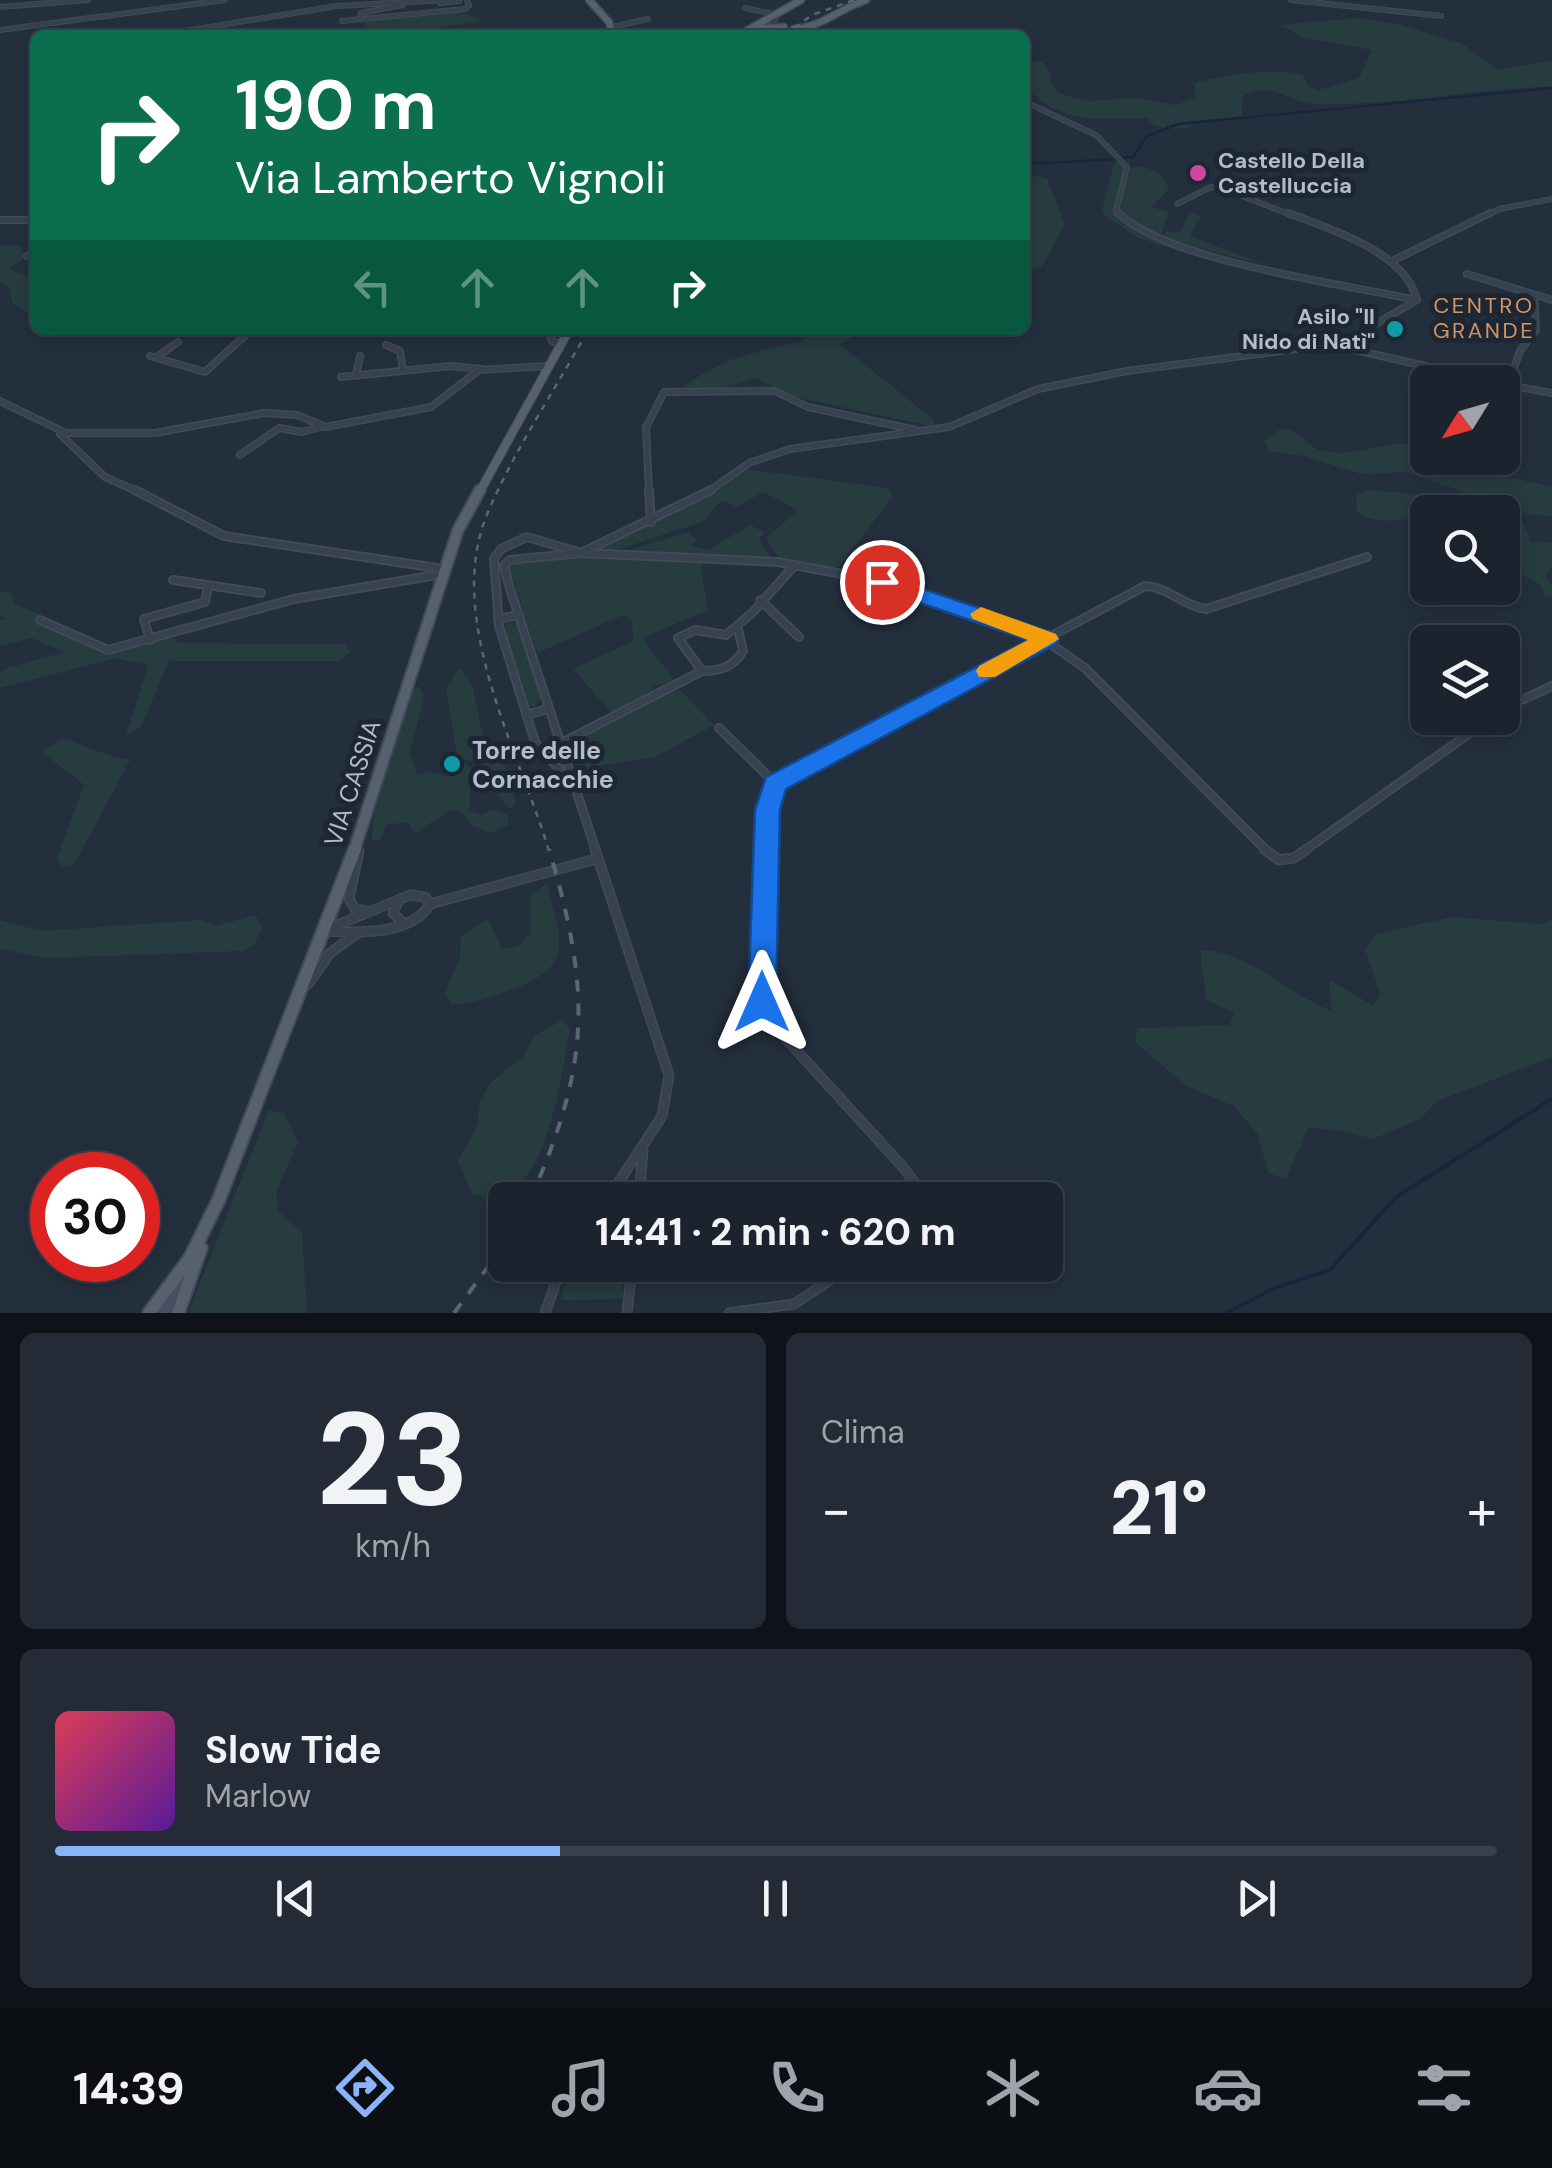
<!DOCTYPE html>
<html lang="it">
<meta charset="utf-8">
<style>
:root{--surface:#1b232e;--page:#242b36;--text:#f1f3f6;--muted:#a0a4aa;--line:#39404a;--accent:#8ab4f8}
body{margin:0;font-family:"DM Sans",sans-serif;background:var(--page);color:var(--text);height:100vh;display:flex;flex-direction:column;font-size:38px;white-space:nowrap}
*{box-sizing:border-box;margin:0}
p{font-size:32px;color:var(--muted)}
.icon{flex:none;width:55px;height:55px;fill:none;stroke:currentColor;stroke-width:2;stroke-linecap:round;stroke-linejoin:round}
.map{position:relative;height:1313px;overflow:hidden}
.side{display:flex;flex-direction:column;gap:20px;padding:20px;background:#0f1319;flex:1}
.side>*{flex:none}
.top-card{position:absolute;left:30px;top:30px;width:1000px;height:305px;border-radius:15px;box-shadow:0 5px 15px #0003,0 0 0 2px var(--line);background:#0b6e4f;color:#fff;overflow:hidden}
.needle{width:65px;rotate:233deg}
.tools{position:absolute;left:1410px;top:365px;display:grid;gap:20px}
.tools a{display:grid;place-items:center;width:110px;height:110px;border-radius:15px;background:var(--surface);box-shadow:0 5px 15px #0003,0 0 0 2px var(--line);font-size:50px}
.speed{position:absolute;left:30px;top:1152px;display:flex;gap:20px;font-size:50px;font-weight:700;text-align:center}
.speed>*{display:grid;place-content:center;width:130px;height:130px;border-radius:50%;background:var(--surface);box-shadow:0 5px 15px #0003,0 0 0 2px var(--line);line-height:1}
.speed .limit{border:15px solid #d22;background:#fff;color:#111}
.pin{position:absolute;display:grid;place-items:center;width:85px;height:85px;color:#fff;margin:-42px;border:5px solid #fff;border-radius:50%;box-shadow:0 2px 10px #0007}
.me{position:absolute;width:110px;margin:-55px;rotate:0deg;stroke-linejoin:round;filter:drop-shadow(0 0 8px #0008)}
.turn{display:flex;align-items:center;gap:35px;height:210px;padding:0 40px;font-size:45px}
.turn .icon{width:130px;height:130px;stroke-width:2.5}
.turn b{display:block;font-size:70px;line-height:85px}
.lanes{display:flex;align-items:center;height:95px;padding:0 40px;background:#0003;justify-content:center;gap:50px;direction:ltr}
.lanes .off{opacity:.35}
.big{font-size:75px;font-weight:800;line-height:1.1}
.side .widget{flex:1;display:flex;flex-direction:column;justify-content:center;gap:15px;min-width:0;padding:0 35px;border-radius:15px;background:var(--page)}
.side .dial{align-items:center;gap:0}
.dial b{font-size:130px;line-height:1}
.song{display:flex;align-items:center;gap:30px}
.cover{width:120px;height:120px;border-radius:15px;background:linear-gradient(135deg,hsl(350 70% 55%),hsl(270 70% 35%))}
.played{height:10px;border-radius:5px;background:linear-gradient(90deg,var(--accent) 35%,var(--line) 35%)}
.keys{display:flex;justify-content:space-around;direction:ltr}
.heat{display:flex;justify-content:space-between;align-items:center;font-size:55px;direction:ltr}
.side .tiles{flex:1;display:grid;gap:20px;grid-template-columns:1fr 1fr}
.widget:last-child{grid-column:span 2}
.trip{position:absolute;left:488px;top:1182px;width:575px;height:100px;border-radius:15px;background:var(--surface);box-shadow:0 5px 15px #0003,0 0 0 2px var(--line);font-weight:800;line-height:100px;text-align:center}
.tabs{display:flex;height:160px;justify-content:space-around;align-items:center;background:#0b0e12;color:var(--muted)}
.tabs .icon{width:70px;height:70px}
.tabs .active{color:var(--accent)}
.tabs b{font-size:45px;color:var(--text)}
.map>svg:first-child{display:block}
.green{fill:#263c3f}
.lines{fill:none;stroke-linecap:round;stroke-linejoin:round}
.stream-far1{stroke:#17263c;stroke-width:2.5}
.stream{stroke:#17263c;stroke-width:4}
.street-far3-casing{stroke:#414a57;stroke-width:6}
.street-far2-casing{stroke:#414a57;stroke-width:8}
.street-far1-casing{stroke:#414a57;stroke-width:10}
.street-casing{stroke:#414a57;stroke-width:11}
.secondary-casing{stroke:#414a57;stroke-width:15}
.primary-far3-casing{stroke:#414a57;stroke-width:9}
.primary-far2-casing{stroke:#414a57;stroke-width:10}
.primary-far1-casing{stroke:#414a57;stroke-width:14}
.primary-casing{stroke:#414a57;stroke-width:16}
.street-far3{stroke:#38414e;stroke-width:4}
.street-far2{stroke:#38414e;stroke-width:5}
.street-far1{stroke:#38414e;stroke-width:6}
.street{stroke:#38414e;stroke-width:8}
.secondary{stroke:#465061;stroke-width:11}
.primary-far3{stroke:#56606e;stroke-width:6}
.primary-far2{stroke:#56606e;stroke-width:8}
.primary-far1{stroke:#56606e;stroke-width:10}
.primary{stroke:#56606e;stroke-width:12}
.rail-far1{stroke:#5a6575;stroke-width:2.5;stroke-dasharray:6 6;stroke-linecap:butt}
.rail{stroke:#5a6575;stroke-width:4;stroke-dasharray:12 12;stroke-linecap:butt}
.route{fill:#1a73e8;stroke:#114b97;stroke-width:2.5}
.slow{fill:#f59e0b}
.hotel-dot{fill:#d1479c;stroke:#1d2633;stroke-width:4}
.culture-dot{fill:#0f9aa8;stroke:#1d2633;stroke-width:4}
.labels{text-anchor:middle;stroke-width:10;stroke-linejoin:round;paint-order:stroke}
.far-poi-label{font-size:22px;font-weight:bold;fill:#b4bcc9;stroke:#1d2633;text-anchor:start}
.far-neighbourhood-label{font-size:22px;letter-spacing:2.5px;fill:#d59563;stroke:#1d2633}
.poi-label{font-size:25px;font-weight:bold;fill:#b4bcc9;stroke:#1d2633;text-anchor:start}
.street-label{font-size:25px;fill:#b4bcc9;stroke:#1d2633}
</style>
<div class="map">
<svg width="1552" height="1313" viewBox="0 0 1552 1313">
<rect width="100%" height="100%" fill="#242f3e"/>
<path class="green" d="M444 12 467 14 483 21 392 35H362L366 20Z
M1359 18 1401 25 1463 44 1498 70 1552 60V87C1477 88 1403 105 1329 104 1322 103 1313 105 1306 103 1285 97 1265 82 1242 97V116L1200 121 1187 128 1165 129 1150 123 1148 118C1098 119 1063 125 1025 87L1027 64 1035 60 1043 62 1051 73 1049 78 1058 93 1086 101 1136 98 1175 105 1196 98 1194 84C1217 75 1283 66 1304 76L1308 86 1318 90 1359 78 1372 50 1306 38 1279 25Z
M1118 161 1127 169C1146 163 1162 171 1169 190L1151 207 1169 212 1160 238 1213 256 1211 261 1137 237 1105 216 1102 210 1114 163Z
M1038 176 1047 179 1065 225 1042 266 1025 272V177Z
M1191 212 1202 216 1190 236 1268 266 1167 239 1163 236 1166 231 1180 232Z
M0 245 22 246 23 260 9 268 35 280V317L13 304 8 286 0 281Z
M809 330H868L839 344 933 419 935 427 786 395 757 378 690 396 680 391C710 362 760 349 802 342Z
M1282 428C1299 429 1307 448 1323 451 1357 459 1398 435 1427 447L1428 458H1448L1462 466 1552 487V516L1531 515 1406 472 1361 474 1304 456 1269 451 1264 441Z
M745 469 887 488 893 496 837 569 780 560 766 538 798 510 763 492 737 507 722 500 702 522 610 552H592L697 500Z
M1367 490C1402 493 1495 499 1520 521 1526 526 1528 534 1530 542L1552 543V568L1544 575 1552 586V595L1545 597 1541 585 1503 563 1502 512H1428L1427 531 1414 518C1395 521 1374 524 1357 512L1356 495Z
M750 525 764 532 759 540 773 560 620 553 688 532 697 540 690 545 708 550Z
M596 557 700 559 708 610 642 638 675 681 654 686 649 696 612 713 573 669 633 641 632 621 623 615 537 653 508 565 526 560Z
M11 591 15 604 110 646 113 652 172 637 178 643 346 644 350 652 340 661H169L141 727 126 736 148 665 116 658 0 688V673L4 669 64 652 32 638 0 646V620L5 619 0 616V592Z
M508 622 518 626 542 699 534 707 525 704 502 629Z
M459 668 472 684 484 742 496 745 501 752 516 804 510 808C485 788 508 768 457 757L446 688Z
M420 687 424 698 410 752 417 775 429 772 449 777 465 763 477 772 470 787V811L482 815 493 809 507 814 509 825 490 833 471 825 462 813 450 810 414 834 409 823 387 824 380 840H372C373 789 394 737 412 689Z
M678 688 714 725 655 757 577 769 567 744Z
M63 739C86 745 106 757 130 760L74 865 61 866 57 858 84 785 41 751Z
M547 883C562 946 576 968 505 992 486 998 471 1004 451 1004L445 993 460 956 461 936 488 919 502 949 518 946 531 934 530 896Z
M255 915 262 926 255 944 244 951 47 958 0 949V920L41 931 201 920 216 926Z
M1452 917 1541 924 1552 920V1057L1437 1101 1420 1119 1373 1139 1340 1130 1308 1128 1286 1179 1268 1173 1258 1135 1235 1107 1185 1085 1135 1042 1138 1028 1229 1025 1234 1013 1206 1000 1200 950C1251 951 1286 994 1332 1011L1329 980 1374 1006 1380 994 1365 949 1377 934Z
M563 1020 570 1030C559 1086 551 1167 502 1203L472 1193 458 1161 478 1124 479 1102 491 1082 524 1056 535 1035Z
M269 1110 285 1114 298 1143 276 1191 278 1211 302 1232 307 1313H188Z
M579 1265H624L622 1299 561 1300 562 1291Z"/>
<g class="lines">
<path class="stream-far1" d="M1122 158 1133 157 1147 136 1178 124 1552 88
M1025 164 1118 159"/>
<path class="stream" d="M1226 1313 1277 1287 1330 1270 1396 1197 1552 1099"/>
<g class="street-far3-casing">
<path id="street-far3" d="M1291 0 1441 16
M440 3 459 1
M0 7 88 0
M745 8 778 15 772 22 779 26
M360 17 361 13 403 5
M342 21 465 9 469 6 467 0
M612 27 648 19
M0 30 225 0
M160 35 337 6 445 0
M1025 102 1096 135 1127 167 1116 211 1121 216
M1177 204 1211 187 1222 188 1294 216
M1485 216 1499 209 1552 199"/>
</g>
<g class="street-far2-casing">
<path id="street-far2" d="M1118 213C1170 262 1343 284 1417 300
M1288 213C1330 229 1406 252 1417 300
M0 220H35
M27 256 35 252
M1392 261 1490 213
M1467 274 1552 300
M488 330 548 331 552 341 560 344
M386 345 400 351 403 370
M1333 345 1496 382
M150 356 205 372 251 330
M158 356 178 342
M356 375 360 356
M341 377 451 366 482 369
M1502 384 1552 393
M1508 385 1520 351 1536 330 1534 295
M0 401 66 433H155L264 413 297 415 326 427 431 407 479 370 548 366
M60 434 105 477 141 493
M240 455 279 428 302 432 320 427
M649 493 646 427 664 392 775 391 808 407 916 430
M706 493 749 463 790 449 949 427 1038 389 1127 371 1343 343 1417 300"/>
</g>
<g class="street-far1-casing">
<path id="street-far1" d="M135 490 224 536 444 569
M649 490 651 522
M510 560 581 553 778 562 869 579 1032 631 1085 668 1267 851
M510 560 504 565 509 586 596 851
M173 580 261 593
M760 600 799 637
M498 619 519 615
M40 620 108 650 294 599 442 574
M150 640 144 619 205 602 208 585
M702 671 678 638 695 630 726 635 752 613 795 565
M702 671C721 671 733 667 743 651L738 629
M1502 709 1552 686
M526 715 548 709
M719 728 775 783
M542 749H550L702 671
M572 784 535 742 499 626 494 559 501 549 527 537 581 553 711 490
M764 851 775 783 1145 586C1168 587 1183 606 1206 609L1367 557
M1304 851 1491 718"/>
</g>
<g class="street-casing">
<path id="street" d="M595 849 669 1075 662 1116 607 1200
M765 849 761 936 765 1016 902 1166 914 1182 919 1200
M1264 849 1279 860 1294 858 1307 849
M359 851 349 899 355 909 365 911
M410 895 425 897 430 904C412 936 355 933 323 931Z
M399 900 393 913 402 922
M430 904 596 859
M308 984 330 953 358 933
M639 1200 643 1151
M545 1313 562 1265
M627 1313 632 1265
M729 1313 794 1304 853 1265"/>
</g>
<g class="secondary-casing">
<path id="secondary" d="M164 1313 180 1278"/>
</g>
<g class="primary-far3-casing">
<path id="primary-far3" d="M589 0 609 22 613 35
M761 28 784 27
M794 29C822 27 839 9 866 0
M739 35 801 0"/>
</g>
<g class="primary-far2-casing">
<path id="primary-far2" d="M479 493 569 330"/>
</g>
<g class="primary-far1-casing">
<path id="primary-far1" d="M354 851 458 530 480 490"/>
</g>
<g class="primary-casing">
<path id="primary" d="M149 1313 190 1258 219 1199 355 849
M178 1313 201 1248"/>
</g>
<use href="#street-far3" class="street-far3"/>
<use href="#street-far2" class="street-far2"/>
<use href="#street-far1" class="street-far1"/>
<use href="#street" class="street"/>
<use href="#secondary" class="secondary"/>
<use href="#primary-far3" class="primary-far3"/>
<use href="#primary-far2" class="primary-far2"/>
<use href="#primary-far1" class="primary-far1"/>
<use href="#primary" class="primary"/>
<path class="rail-far1" d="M785 35 812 15 854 0
M549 851C519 750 443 617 488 512 515 449 555 390 588 330"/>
<path class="rail" d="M530 1200C591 1062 591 992 549 849
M454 1313 505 1244"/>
</g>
<path class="route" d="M882 575 1056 634 1059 639 1056 644 786 789 780 810 776 1002 772 1011 762 1014 752 1011 748 1002 755 810 766 777 1028 640 874 587 871 582 874 577Z"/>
<path class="slow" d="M981 607 1056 634 1059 639 995 677H979L976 671 979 666 1028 640 973 619 970 614Z"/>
<circle class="hotel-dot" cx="1198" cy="173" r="10"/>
<g class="culture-dot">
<circle cx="1395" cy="329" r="10"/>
<circle cx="452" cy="764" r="10"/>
</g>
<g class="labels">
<g class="far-poi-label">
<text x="1218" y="168">Castello Della<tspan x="1218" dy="25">Castelluccia</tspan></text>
<text x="1375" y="324" text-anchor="end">Asilo "Il<tspan x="1375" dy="25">Nido di Natì"</tspan></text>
</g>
<g class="far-neighbourhood-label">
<text x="1484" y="313">CENTRO<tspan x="1484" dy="25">GRANDE</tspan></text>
</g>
<g class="poi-label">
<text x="472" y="759">Torre delle<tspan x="472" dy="29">Cornacchie</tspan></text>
</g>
<g class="street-label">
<text transform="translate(352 783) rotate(-72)" y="9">VIA CASSIA</text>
</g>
</g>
</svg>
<div class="tools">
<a><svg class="needle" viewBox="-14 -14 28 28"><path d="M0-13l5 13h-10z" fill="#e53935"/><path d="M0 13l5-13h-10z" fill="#a0a4aa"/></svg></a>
<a><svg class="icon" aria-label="search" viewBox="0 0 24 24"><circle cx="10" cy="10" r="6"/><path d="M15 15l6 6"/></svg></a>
<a><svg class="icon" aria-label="layers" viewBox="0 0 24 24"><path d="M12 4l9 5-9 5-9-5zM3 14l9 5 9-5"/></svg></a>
</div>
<div class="speed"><div class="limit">30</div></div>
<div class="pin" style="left:882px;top:582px;background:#d93025"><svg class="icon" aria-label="arrive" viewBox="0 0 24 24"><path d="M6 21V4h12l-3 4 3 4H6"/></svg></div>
<svg class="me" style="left:762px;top:1002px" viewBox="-20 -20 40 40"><path d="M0-17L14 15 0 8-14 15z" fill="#1a73e8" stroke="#fff" stroke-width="4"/></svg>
<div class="trip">14:41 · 2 min · 620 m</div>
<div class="top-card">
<div class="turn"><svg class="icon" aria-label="right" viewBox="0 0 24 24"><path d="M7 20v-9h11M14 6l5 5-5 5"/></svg><div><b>190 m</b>Via Lamberto Vignoli</div></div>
<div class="lanes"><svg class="icon off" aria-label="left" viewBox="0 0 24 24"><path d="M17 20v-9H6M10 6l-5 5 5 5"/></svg><svg class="icon off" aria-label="ahead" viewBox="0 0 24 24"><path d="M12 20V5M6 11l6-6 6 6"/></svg><svg class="icon off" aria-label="ahead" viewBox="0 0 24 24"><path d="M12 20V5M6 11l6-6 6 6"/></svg><svg class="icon" aria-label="right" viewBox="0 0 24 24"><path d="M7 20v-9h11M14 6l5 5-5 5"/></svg></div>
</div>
</div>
<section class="side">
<div class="tiles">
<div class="widget dial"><b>23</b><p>km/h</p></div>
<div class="widget"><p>Clima</p>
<div class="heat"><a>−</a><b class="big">21°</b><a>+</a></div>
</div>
<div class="widget">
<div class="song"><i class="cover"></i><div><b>Slow Tide</b><p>Marlow</p></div></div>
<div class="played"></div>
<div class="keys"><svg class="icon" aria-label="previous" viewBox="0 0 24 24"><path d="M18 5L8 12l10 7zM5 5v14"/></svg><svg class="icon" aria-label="pause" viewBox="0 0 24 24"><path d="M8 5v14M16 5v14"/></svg><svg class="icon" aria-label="next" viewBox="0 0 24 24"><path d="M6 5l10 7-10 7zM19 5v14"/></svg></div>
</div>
</div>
</section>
<nav class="tabs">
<b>14:39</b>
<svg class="icon active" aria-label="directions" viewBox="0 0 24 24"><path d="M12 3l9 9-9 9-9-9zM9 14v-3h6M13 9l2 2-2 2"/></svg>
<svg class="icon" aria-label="music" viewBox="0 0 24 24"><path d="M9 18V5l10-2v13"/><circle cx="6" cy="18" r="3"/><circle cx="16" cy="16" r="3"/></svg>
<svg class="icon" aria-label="phone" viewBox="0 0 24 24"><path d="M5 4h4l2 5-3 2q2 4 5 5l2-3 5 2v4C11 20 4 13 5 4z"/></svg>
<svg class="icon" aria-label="climate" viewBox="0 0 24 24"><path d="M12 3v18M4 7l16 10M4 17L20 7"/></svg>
<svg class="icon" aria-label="car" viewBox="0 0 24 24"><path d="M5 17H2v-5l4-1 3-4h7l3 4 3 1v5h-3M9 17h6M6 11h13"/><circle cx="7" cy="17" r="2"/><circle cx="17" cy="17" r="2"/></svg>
<svg class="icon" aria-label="filters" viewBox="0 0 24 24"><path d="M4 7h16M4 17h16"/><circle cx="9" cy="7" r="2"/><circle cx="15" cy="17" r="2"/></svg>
</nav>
